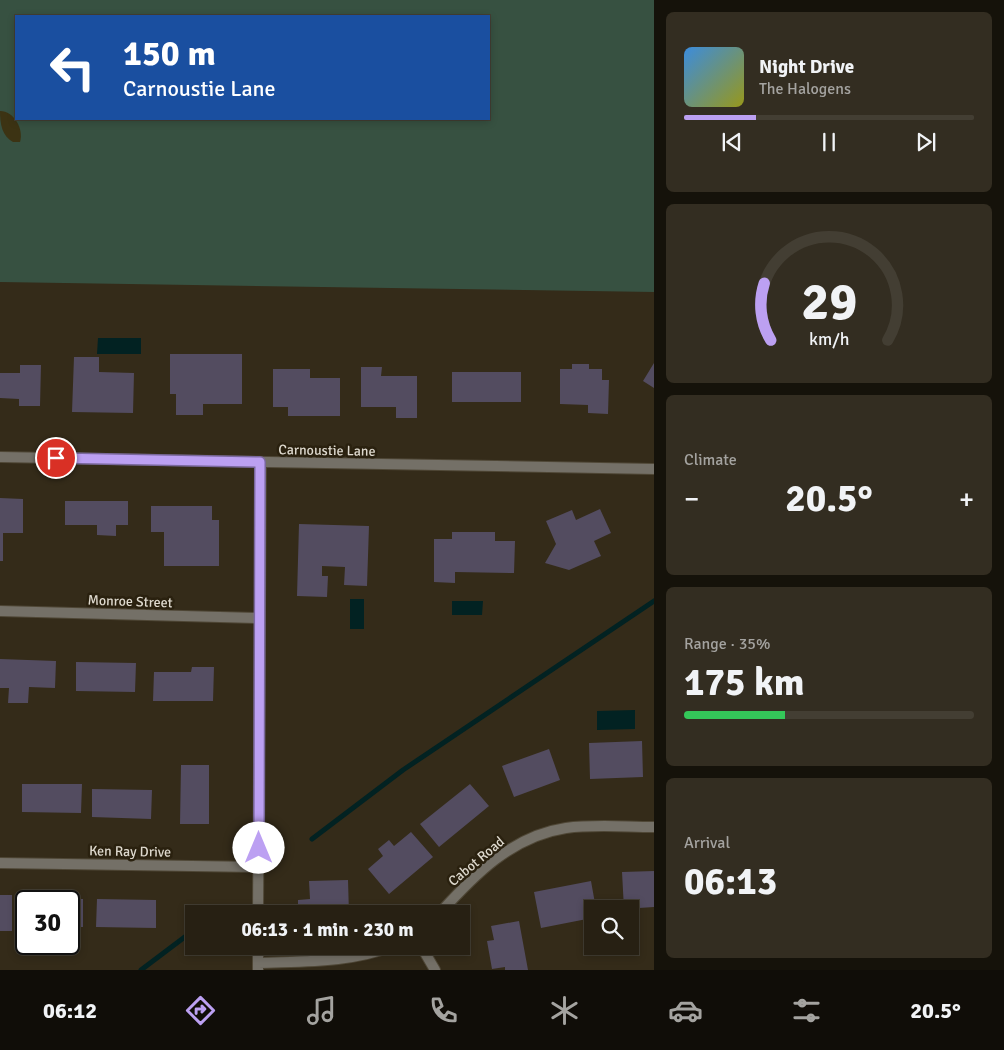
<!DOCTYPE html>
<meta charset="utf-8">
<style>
:root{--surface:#272013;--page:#332d21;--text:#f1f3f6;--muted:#a4a3a0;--line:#433e33;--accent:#bca0f2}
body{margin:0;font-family:Signika,sans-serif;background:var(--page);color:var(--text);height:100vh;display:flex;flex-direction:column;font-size:19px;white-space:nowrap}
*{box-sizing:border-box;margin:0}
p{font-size:16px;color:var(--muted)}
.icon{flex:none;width:28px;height:28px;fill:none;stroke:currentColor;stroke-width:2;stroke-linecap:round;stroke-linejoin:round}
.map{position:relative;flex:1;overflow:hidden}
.side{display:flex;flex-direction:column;gap:12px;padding:12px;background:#15120a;width:350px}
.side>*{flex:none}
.top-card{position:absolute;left:15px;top:15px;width:475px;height:105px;border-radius:0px;box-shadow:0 2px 8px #0003,0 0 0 1px var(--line);background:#1a4fa0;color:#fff;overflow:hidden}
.buttons{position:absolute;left:584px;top:900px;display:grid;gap:10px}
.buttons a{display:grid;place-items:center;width:55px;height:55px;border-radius:0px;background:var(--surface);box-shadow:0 2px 8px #0003,0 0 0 1px var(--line);font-size:25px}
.speed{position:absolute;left:15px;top:890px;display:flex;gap:10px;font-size:25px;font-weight:700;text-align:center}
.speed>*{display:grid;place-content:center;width:65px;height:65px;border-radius:50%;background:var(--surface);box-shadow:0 2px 8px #0003,0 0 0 1px var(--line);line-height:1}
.speed .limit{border:2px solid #111;border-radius:8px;background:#fff;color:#111}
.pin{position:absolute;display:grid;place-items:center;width:42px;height:42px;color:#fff;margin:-21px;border:2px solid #fff;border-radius:50%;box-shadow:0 1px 5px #0007}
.me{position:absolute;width:55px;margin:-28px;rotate:0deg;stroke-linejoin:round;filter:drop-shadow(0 0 4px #0008)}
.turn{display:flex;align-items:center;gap:18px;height:105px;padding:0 25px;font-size:22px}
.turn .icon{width:65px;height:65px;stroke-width:2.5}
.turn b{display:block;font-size:35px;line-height:42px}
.big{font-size:38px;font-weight:800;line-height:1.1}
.side .tile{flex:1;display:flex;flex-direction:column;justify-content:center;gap:8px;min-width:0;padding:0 18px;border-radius:8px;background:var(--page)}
.side .dial{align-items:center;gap:0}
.dial svg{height:130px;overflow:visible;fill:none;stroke:var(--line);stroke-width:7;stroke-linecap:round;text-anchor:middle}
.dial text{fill:var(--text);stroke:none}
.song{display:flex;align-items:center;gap:15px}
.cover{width:60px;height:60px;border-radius:8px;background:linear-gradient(135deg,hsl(210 70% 55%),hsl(60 70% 35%))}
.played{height:5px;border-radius:2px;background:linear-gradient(90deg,var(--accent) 25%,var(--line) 25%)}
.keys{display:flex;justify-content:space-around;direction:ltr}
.heat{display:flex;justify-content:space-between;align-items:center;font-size:28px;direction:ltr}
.charge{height:8px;border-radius:4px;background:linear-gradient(90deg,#34c759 35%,var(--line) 0)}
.trip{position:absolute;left:185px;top:905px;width:285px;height:50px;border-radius:0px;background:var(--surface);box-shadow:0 2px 8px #0003,0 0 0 1px var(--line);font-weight:800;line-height:50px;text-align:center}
.menu{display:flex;height:80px;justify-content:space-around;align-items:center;background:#100d08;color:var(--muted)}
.menu .icon{width:35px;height:35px}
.menu .selected{color:var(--accent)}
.menu b{font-size:22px;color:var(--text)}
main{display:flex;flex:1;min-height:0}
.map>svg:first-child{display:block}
.green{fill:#375141;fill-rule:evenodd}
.sand{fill:#3c3313}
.water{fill:#022222}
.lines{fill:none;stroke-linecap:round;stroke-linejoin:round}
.stream{stroke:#022222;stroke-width:5}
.building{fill:#534c60}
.minor-casing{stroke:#4f4736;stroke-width:12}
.minor{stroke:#747067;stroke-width:10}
.route-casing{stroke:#7a689d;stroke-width:12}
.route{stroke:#bca0f2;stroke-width:9}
.labels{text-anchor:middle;stroke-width:5;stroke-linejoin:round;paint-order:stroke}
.street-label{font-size:14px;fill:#ded9ce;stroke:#2a210f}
</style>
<main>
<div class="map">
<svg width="654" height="970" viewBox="0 0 654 970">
<rect width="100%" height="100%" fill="#342b19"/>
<path class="green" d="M0 0H654V292L0 282ZM16 16H489V119H16Z"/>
<path class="sand" d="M0 111C14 111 24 129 20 142H13C2 136 0 124 0 111Z"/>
<path class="water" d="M98 338H141V354H97Z
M350 599H364V629H350Z
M452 601H483L482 615H452Z
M635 710V729L597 730V711Z"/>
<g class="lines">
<path class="stream" d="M312 839 403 770 654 601
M141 970 194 930"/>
</g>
<path class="building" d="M170 354H242V404H203V415H176V394H170Z
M74 357H99V372L134 373 133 413 72 412Z
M654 363V388L643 381Z
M572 364H589V369H602V380H609L608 414 588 413V405L560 404V369H572Z
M20 365H41L40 406H19V399L0 398V373H20Z
M361 367H382L381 376H417V418H396V407H361Z
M273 369H310V378H340V416H288V407H273Z
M452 372H521V402H452Z
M0 498 23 499V533H3V561H0Z
M65 501H128V525H116V536L97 535V525H65Z
M151 506H212V520H219V566H164V532H151Z
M600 509 611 533 594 541 601 556 569 570 545 563 556 544 546 521 572 510 576 520Z
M299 524 369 526 367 586 344 585 345 567 322 566V576H328L327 597 297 596Z
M452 532H495V541H515L514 573 455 572V583L434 582V539H452Z
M0 659 56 661 55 688 29 687 28 703H8L9 688H0Z
M76 662 136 663 135 692 76 691Z
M192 667H214L213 701H153L154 672H191Z
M642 741 643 777 590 779 589 743Z
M549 749 560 780 514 797 502 766Z
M181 765H209V824H180Z
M22 784H82L81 813 22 812Z
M470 784 489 806 439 847 420 824Z
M92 789 152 790 151 819 92 817Z
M411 832 433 857 389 894 368 869 383 856 378 849 389 840 394 846Z
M654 871V907L624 909 622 872Z
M348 880 349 914H298V900L310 899 309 881Z
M591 881 596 909H592V918L541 928 534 892Z
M0 895H12V931H0Z
M24 898 83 899V927H69V901H26V926H23Z
M97 899 156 900V928L96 927Z
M519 921 528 970H505V967L492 969 487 941 494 940 491 926Z"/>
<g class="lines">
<g class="minor-casing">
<path id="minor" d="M0 457 654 469
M0 611 260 618
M0 863 259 867
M258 914 261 462
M439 914C474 875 512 836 566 828 595 824 625 827 654 827
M421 946 435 970
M258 963C304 961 349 963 393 946
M258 970V946"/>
</g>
<use href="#minor" class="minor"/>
</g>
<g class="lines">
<g class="route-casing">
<path id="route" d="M56 458 260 462 259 848"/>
</g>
<use href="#route" class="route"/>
</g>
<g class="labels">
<g class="street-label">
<text transform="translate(327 450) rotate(1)" y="5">Carnoustie Lane</text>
<text transform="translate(130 601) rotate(2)" y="5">Monroe Street</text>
<text transform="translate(130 851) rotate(1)" y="5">Ken Ray Drive</text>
<text transform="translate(476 861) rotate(-40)" y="5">Cabot Road</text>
</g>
</g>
</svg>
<div class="buttons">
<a><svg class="icon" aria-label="search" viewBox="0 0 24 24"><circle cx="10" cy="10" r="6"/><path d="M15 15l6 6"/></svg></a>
</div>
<div class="speed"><div class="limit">30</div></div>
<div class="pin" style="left:56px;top:458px;background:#d93025"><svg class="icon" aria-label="arrive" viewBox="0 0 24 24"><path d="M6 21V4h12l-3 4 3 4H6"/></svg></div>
<svg class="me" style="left:259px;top:848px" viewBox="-20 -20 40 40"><circle r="19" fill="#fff"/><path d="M0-13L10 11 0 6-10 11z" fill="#bca0f2"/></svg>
<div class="trip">06:13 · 1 min · 230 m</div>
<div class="top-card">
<div class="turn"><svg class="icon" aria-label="left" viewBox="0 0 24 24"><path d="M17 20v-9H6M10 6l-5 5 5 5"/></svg><div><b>150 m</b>Carnoustie Lane</div></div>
</div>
</div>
<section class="side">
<div class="tile">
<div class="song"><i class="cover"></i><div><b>Night Drive</b><p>The Halogens</p></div></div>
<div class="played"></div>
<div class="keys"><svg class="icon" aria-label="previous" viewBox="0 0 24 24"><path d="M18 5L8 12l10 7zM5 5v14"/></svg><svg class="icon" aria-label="pause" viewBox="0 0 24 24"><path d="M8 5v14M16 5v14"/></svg><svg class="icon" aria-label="next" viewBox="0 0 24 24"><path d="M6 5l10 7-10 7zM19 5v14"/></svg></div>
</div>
<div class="tile dial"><svg viewBox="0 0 100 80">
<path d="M14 69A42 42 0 1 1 86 69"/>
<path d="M14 69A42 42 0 0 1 10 34" stroke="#bca0f2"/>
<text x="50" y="56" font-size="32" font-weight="700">29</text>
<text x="50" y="72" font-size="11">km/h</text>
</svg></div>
<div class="tile"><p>Climate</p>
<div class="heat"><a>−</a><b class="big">20.5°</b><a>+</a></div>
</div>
<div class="tile"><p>Range · 35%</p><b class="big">175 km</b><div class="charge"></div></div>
<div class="tile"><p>Arrival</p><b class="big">06:13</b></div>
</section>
</main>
<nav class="menu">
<b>06:12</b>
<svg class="icon selected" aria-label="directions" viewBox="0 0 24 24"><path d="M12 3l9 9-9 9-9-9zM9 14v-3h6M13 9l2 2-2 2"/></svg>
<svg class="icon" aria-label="music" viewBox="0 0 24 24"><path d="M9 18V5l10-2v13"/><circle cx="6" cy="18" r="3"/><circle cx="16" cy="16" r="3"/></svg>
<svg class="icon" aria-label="phone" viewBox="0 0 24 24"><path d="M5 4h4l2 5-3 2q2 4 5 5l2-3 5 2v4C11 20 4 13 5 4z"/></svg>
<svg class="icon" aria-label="climate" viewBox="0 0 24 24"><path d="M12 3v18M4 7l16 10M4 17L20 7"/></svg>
<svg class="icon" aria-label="car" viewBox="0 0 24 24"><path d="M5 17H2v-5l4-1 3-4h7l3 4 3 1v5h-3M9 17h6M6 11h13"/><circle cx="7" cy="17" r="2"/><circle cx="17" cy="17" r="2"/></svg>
<svg class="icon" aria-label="filters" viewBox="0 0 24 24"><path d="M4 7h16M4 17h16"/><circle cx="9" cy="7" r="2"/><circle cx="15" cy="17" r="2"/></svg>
<b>20.5°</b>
</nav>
